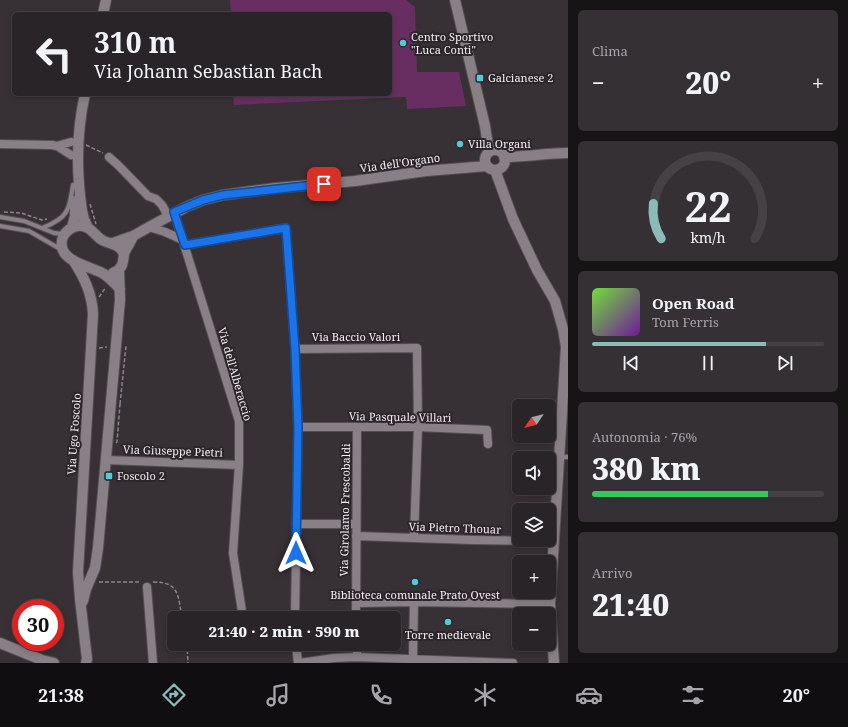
<!DOCTYPE html>
<html lang="it">
<meta charset="utf-8">
<style>
:root{--surface:#292428;--page:#353034;--text:#f1f3f6;--muted:#a5a4a8;--line:#454145;--accent:#8bbbb9}
body{margin:0;font-family:"Noto Serif",serif;background:var(--page);color:var(--text);height:100vh;display:flex;flex-direction:column;font-size:15px;white-space:nowrap}
*{box-sizing:border-box;margin:0}
p{font-size:13px;color:var(--muted)}
.icon{flex:none;width:22px;height:22px;fill:none;stroke:currentColor;stroke-width:2;stroke-linecap:round;stroke-linejoin:round}
.map{position:relative;flex:1;overflow:hidden}
.panel{display:flex;flex-direction:column;gap:10px;padding:10px;background:#171416;width:280px}
.panel>*{flex:none}
.banner{position:absolute;left:12px;top:12px;width:380px;height:84px;border-radius:6px;box-shadow:0 2px 6px #0003,0 0 0 1px var(--line);background:#292428;color:var(--text);overflow:hidden}
.needle{width:26px;rotate:235deg}
.fabs{position:absolute;left:512px;top:399px;display:grid;gap:8px}
.fabs a{display:grid;place-items:center;width:44px;height:44px;border-radius:6px;background:var(--surface);box-shadow:0 2px 6px #0003,0 0 0 1px var(--line);font-size:20px}
.speed{position:absolute;left:12px;top:599px;display:flex;gap:8px;font-size:20px;font-weight:700;text-align:center}
.speed>*{display:grid;place-content:center;width:52px;height:52px;border-radius:50%;background:var(--surface);box-shadow:0 2px 6px #0003,0 0 0 1px var(--line);line-height:1}
.speed .limit{border:6px solid #d22;background:#fff;color:#111}
.pin{position:absolute;display:grid;place-items:center;width:34px;height:34px;color:#fff;margin:-17px;border-radius:8px;box-shadow:0 2px 6px #0006}
.me{position:absolute;width:44px;margin:-22px;rotate:0deg;stroke-linejoin:round;filter:drop-shadow(0 0 3px #0008)}
.turn{display:flex;align-items:center;gap:14px;height:84px;padding:0 16px;font-size:18px}
.turn .icon{width:52px;height:52px;stroke-width:2.5}
.turn b{display:block;font-size:28px;line-height:34px}
.big{font-size:30px;font-weight:800;line-height:1.1}
.panel .widget{flex:1;display:flex;flex-direction:column;justify-content:center;gap:6px;min-width:0;padding:0 14px;border-radius:6px;background:var(--page)}
.panel .dial{align-items:center;gap:0}
.dial svg{height:104px;overflow:visible;fill:none;stroke:var(--line);stroke-width:7;stroke-linecap:round;text-anchor:middle}
.dial text{fill:var(--text);stroke:none}
.song{display:flex;align-items:center;gap:12px}
.cover{width:48px;height:48px;border-radius:6px;background:linear-gradient(135deg,hsl(100 70% 55%),hsl(280 70% 35%))}
.played{height:4px;border-radius:2px;background:linear-gradient(90deg,var(--accent) 75%,var(--line) 75%)}
.keys{display:flex;justify-content:space-around;direction:ltr}
.heat{display:flex;justify-content:space-between;align-items:center;font-size:22px;direction:ltr}
.charge{height:6px;border-radius:3px;background:linear-gradient(90deg,#34c759 76%,var(--line) 0)}
.trip{position:absolute;left:167px;top:611px;width:234px;height:40px;border-radius:6px;background:var(--surface);box-shadow:0 2px 6px #0003,0 0 0 1px var(--line);font-weight:800;line-height:40px;text-align:center}
.dock{display:flex;height:64px;justify-content:space-around;align-items:center;background:#100e10;color:var(--muted)}
.dock .icon{width:28px;height:28px}
.dock .selected{color:var(--accent)}
.dock b{font-size:18px;color:var(--text)}
main{display:flex;flex:1;min-height:0}
.map>svg:first-child{display:block}
.green{fill:#692e61}
.lines{fill:none;stroke-linecap:round;stroke-linejoin:round}
.service-casing{stroke:#554f54;stroke-width:6}
.minor-casing{stroke:#554f54;stroke-width:10}
.tertiary-casing{stroke:#554f54;stroke-width:12}
.path{stroke:#8a8488;stroke-width:1.5;stroke-dasharray:4 2;stroke-linecap:butt}
.service{stroke:#888086;stroke-width:4}
.minor{stroke:#888086;stroke-width:8}
.tertiary{stroke:#888086;stroke-width:10}
.route-casing{stroke:#114b97;stroke-width:10}
.route{stroke:#1a73e8;stroke-width:7}
.poi-dot{fill:#52cbd8;stroke:#2c262b;stroke-width:1.5}
.labels{text-anchor:middle;stroke-width:4;stroke-linejoin:round;paint-order:stroke}
.poi-label{font-size:11px;fill:#f1ecf0;stroke:#2c262b;text-anchor:start}
.street-label{font-size:11px;fill:#f1ecf0;stroke:#2c262b}
</style>
<main>
<div class="map">
<svg width="568" height="663" viewBox="0 0 568 663">
<rect width="100%" height="100%" fill="#373035"/>
<path class="green" d="M230 0H406L415 7 417 72H459L466 106 407 109 406 97 234 105 233 94H390V14H231Z"/>
<g class="lines">
<g class="service-casing">
<path id="service" d="M0 217 24 221 54 233 63 234
M0 226 29 231 62 250
M42 228C68 218 69 211 73 185
M560 457H568"/>
</g>
<g class="minor-casing">
<path id="minor" d="M0 144 52 145 57 146 71 155
M57 146 71 142
M109 157 118 165 148 196 156 199 162 205 168 216
M174 212 239 421V465L233 553 243 618
M149 227 165 232 183 240
M185 245 286 228 295 349 298 427 295 618
M295 349 417 348 418 427 414 537
M298 427H418L487 430 488 444
M106 460 239 465
M296 524H356
M356 536 473 540 553 541
M147 587 153 663
M356 603 414 602 550 604
M222 618H242
M356 618 357 427
M296 644 298 663
M357 644V657
M413 658 414 602
M300 663 334 658 357 657 513 663"/>
</g>
<g class="tertiary-casing">
<path id="tertiary" d="M455 0 485 126 489 152
M103 14 106 0
M85 94C76 134 76 171 82 211L84 219 88 228
M485 160a10 10 0 1 1 20 0a10 10 0 1 1-20 0Z
M504 157C526 157 547 153 568 153
M495 170 513 219 537 270 555 301 563 329 566 347 550 604 554 663
M72 227 75 216V201
M113 243 133 236 149 227 186 207 203 200 223 195 276 188 355 181 426 171 487 166
M73 260C84 277 92 293 93 314L78 572 80 599 87 659 86 663
M113 273C123 269 123 263 124 254 126 248 131 242 133 236
M120 289C115 284 110 278 104 274 92 267 64 262 62 247 59 233 75 221 88 228 93 231 97 237 102 240 111 245 119 243 124 254
M83 601 86 589 95 568 98 548 120 300 119 270
M0 643 42 660 54 663"/>
</g>
<path class="path" d="M86 145 103 153
M90 204 96 224
M4 212 21 213 42 220 47 219
M99 297 106 287
M99 348 107 347
M120 404 126 346
M116 443 117 442 120 404H118
M99 582H141
M153 582C180 582 178 596 182 618
M187 644 188 663"/>
<use href="#service" class="service"/>
<use href="#minor" class="minor"/>
<use href="#tertiary" class="tertiary"/>
</g>
<g class="lines">
<g class="route-casing">
<path id="route" d="M296 553 298 427 295 349 286 228 185 245 174 212 203 200 223 195 324 184"/>
</g>
<use href="#route" class="route"/>
</g>
<g class="poi-dot">
<circle cx="403" cy="43" r="4"/>
<rect x="476" y="74" width="8" height="8" rx="2"/>
<circle cx="460" cy="144" r="4"/>
<rect x="105" y="472" width="8" height="8" rx="2"/>
<circle cx="415" cy="582" r="4"/>
<circle cx="448" cy="622" r="4"/>
</g>
<g class="labels">
<g class="poi-label">
<text x="411" y="41">Centro Sportivo<tspan x="411" dy="13">"Luca Conti"</tspan></text>
<text x="488" y="82">Galcianese 2</text>
<text x="468" y="148">Villa Organi</text>
<text x="117" y="480">Foscolo 2</text>
<text x="415" y="599" text-anchor="middle">Biblioteca comunale Prato Ovest</text>
<text x="448" y="639" text-anchor="middle">Torre medievale</text>
</g>
<g class="street-label">
<text transform="translate(400 163) rotate(-8)" y="4">Via dell'Organo</text>
<text x="356" y="341">Via Baccio Valori</text>
<text transform="translate(235 374) rotate(74)" y="4">Via dell'Alberaccio</text>
<text transform="translate(400 417) rotate(1)" y="4">Via Pasquale Villari</text>
<text transform="translate(74 434) rotate(-86)" y="4">Via Ugo Foscolo</text>
<text transform="translate(173 451) rotate(2)" y="4">Via Giuseppe Pietri</text>
<text transform="translate(345 510) rotate(-89)" y="4">Via Girolamo Frescobaldi</text>
<text transform="translate(455 528) rotate(2)" y="4">Via Pietro Thouar</text>
</g>
</g>
</svg>
<div class="fabs">
<a><svg class="needle" viewBox="-14 -14 28 28"><path d="M0-13l5 13h-10z" fill="#e53935"/><path d="M0 13l5-13h-10z" fill="#a5a4a8"/></svg></a>
<a><svg class="icon" aria-label="sound" viewBox="0 0 24 24"><path d="M4 9h4l5-4v14l-5-4H4zM17 9q2 3 0 6"/></svg></a>
<a><svg class="icon" aria-label="layers" viewBox="0 0 24 24"><path d="M12 4l9 5-9 5-9-5zM3 14l9 5 9-5"/></svg></a>
<a>+</a>
<a>−</a>
</div>
<div class="speed"><div class="limit">30</div></div>
<div class="pin" style="left:324px;top:184px;background:#d93025"><svg class="icon" aria-label="arrive" viewBox="0 0 24 24"><path d="M6 21V4h12l-3 4 3 4H6"/></svg></div>
<svg class="me" style="left:296px;top:553px" viewBox="-20 -20 40 40"><path d="M0-17L14 15 0 8-14 15z" fill="#1a73e8" stroke="#fff" stroke-width="4"/></svg>
<div class="trip">21:40 · 2 min · 590 m</div>
<div class="banner">
<div class="turn"><svg class="icon" aria-label="left" viewBox="0 0 24 24"><path d="M17 20v-9H6M10 6l-5 5 5 5"/></svg><div><b>310 m</b>Via Johann Sebastian Bach</div></div>
</div>
</div>
<section class="panel">
<div class="widget"><p>Clima</p>
<div class="heat"><a>−</a><b class="big">20°</b><a>+</a></div>
</div>
<div class="widget dial"><svg viewBox="0 0 100 80">
<path d="M14 69A42 42 0 1 1 86 69"/>
<path d="M14 69A42 42 0 0 1 8 42" stroke="#8bbbb9"/>
<text x="50" y="56" font-size="32" font-weight="700">22</text>
<text x="50" y="72" font-size="11">km/h</text>
</svg></div>
<div class="widget">
<div class="song"><i class="cover"></i><div><b>Open Road</b><p>Tom Ferris</p></div></div>
<div class="played"></div>
<div class="keys"><svg class="icon" aria-label="previous" viewBox="0 0 24 24"><path d="M18 5L8 12l10 7zM5 5v14"/></svg><svg class="icon" aria-label="pause" viewBox="0 0 24 24"><path d="M8 5v14M16 5v14"/></svg><svg class="icon" aria-label="next" viewBox="0 0 24 24"><path d="M6 5l10 7-10 7zM19 5v14"/></svg></div>
</div>
<div class="widget"><p>Autonomia · 76%</p><b class="big">380 km</b><div class="charge"></div></div>
<div class="widget"><p>Arrivo</p><b class="big">21:40</b></div>
</section>
</main>
<nav class="dock">
<b>21:38</b>
<svg class="icon selected" aria-label="directions" viewBox="0 0 24 24"><path d="M12 3l9 9-9 9-9-9zM9 14v-3h6M13 9l2 2-2 2"/></svg>
<svg class="icon" aria-label="music" viewBox="0 0 24 24"><path d="M9 18V5l10-2v13"/><circle cx="6" cy="18" r="3"/><circle cx="16" cy="16" r="3"/></svg>
<svg class="icon" aria-label="phone" viewBox="0 0 24 24"><path d="M5 4h4l2 5-3 2q2 4 5 5l2-3 5 2v4C11 20 4 13 5 4z"/></svg>
<svg class="icon" aria-label="climate" viewBox="0 0 24 24"><path d="M12 3v18M4 7l16 10M4 17L20 7"/></svg>
<svg class="icon" aria-label="car" viewBox="0 0 24 24"><path d="M5 17H2v-5l4-1 3-4h7l3 4 3 1v5h-3M9 17h6M6 11h13"/><circle cx="7" cy="17" r="2"/><circle cx="17" cy="17" r="2"/></svg>
<svg class="icon" aria-label="filters" viewBox="0 0 24 24"><path d="M4 7h16M4 17h16"/><circle cx="9" cy="7" r="2"/><circle cx="15" cy="17" r="2"/></svg>
<b>20°</b>
</nav>
